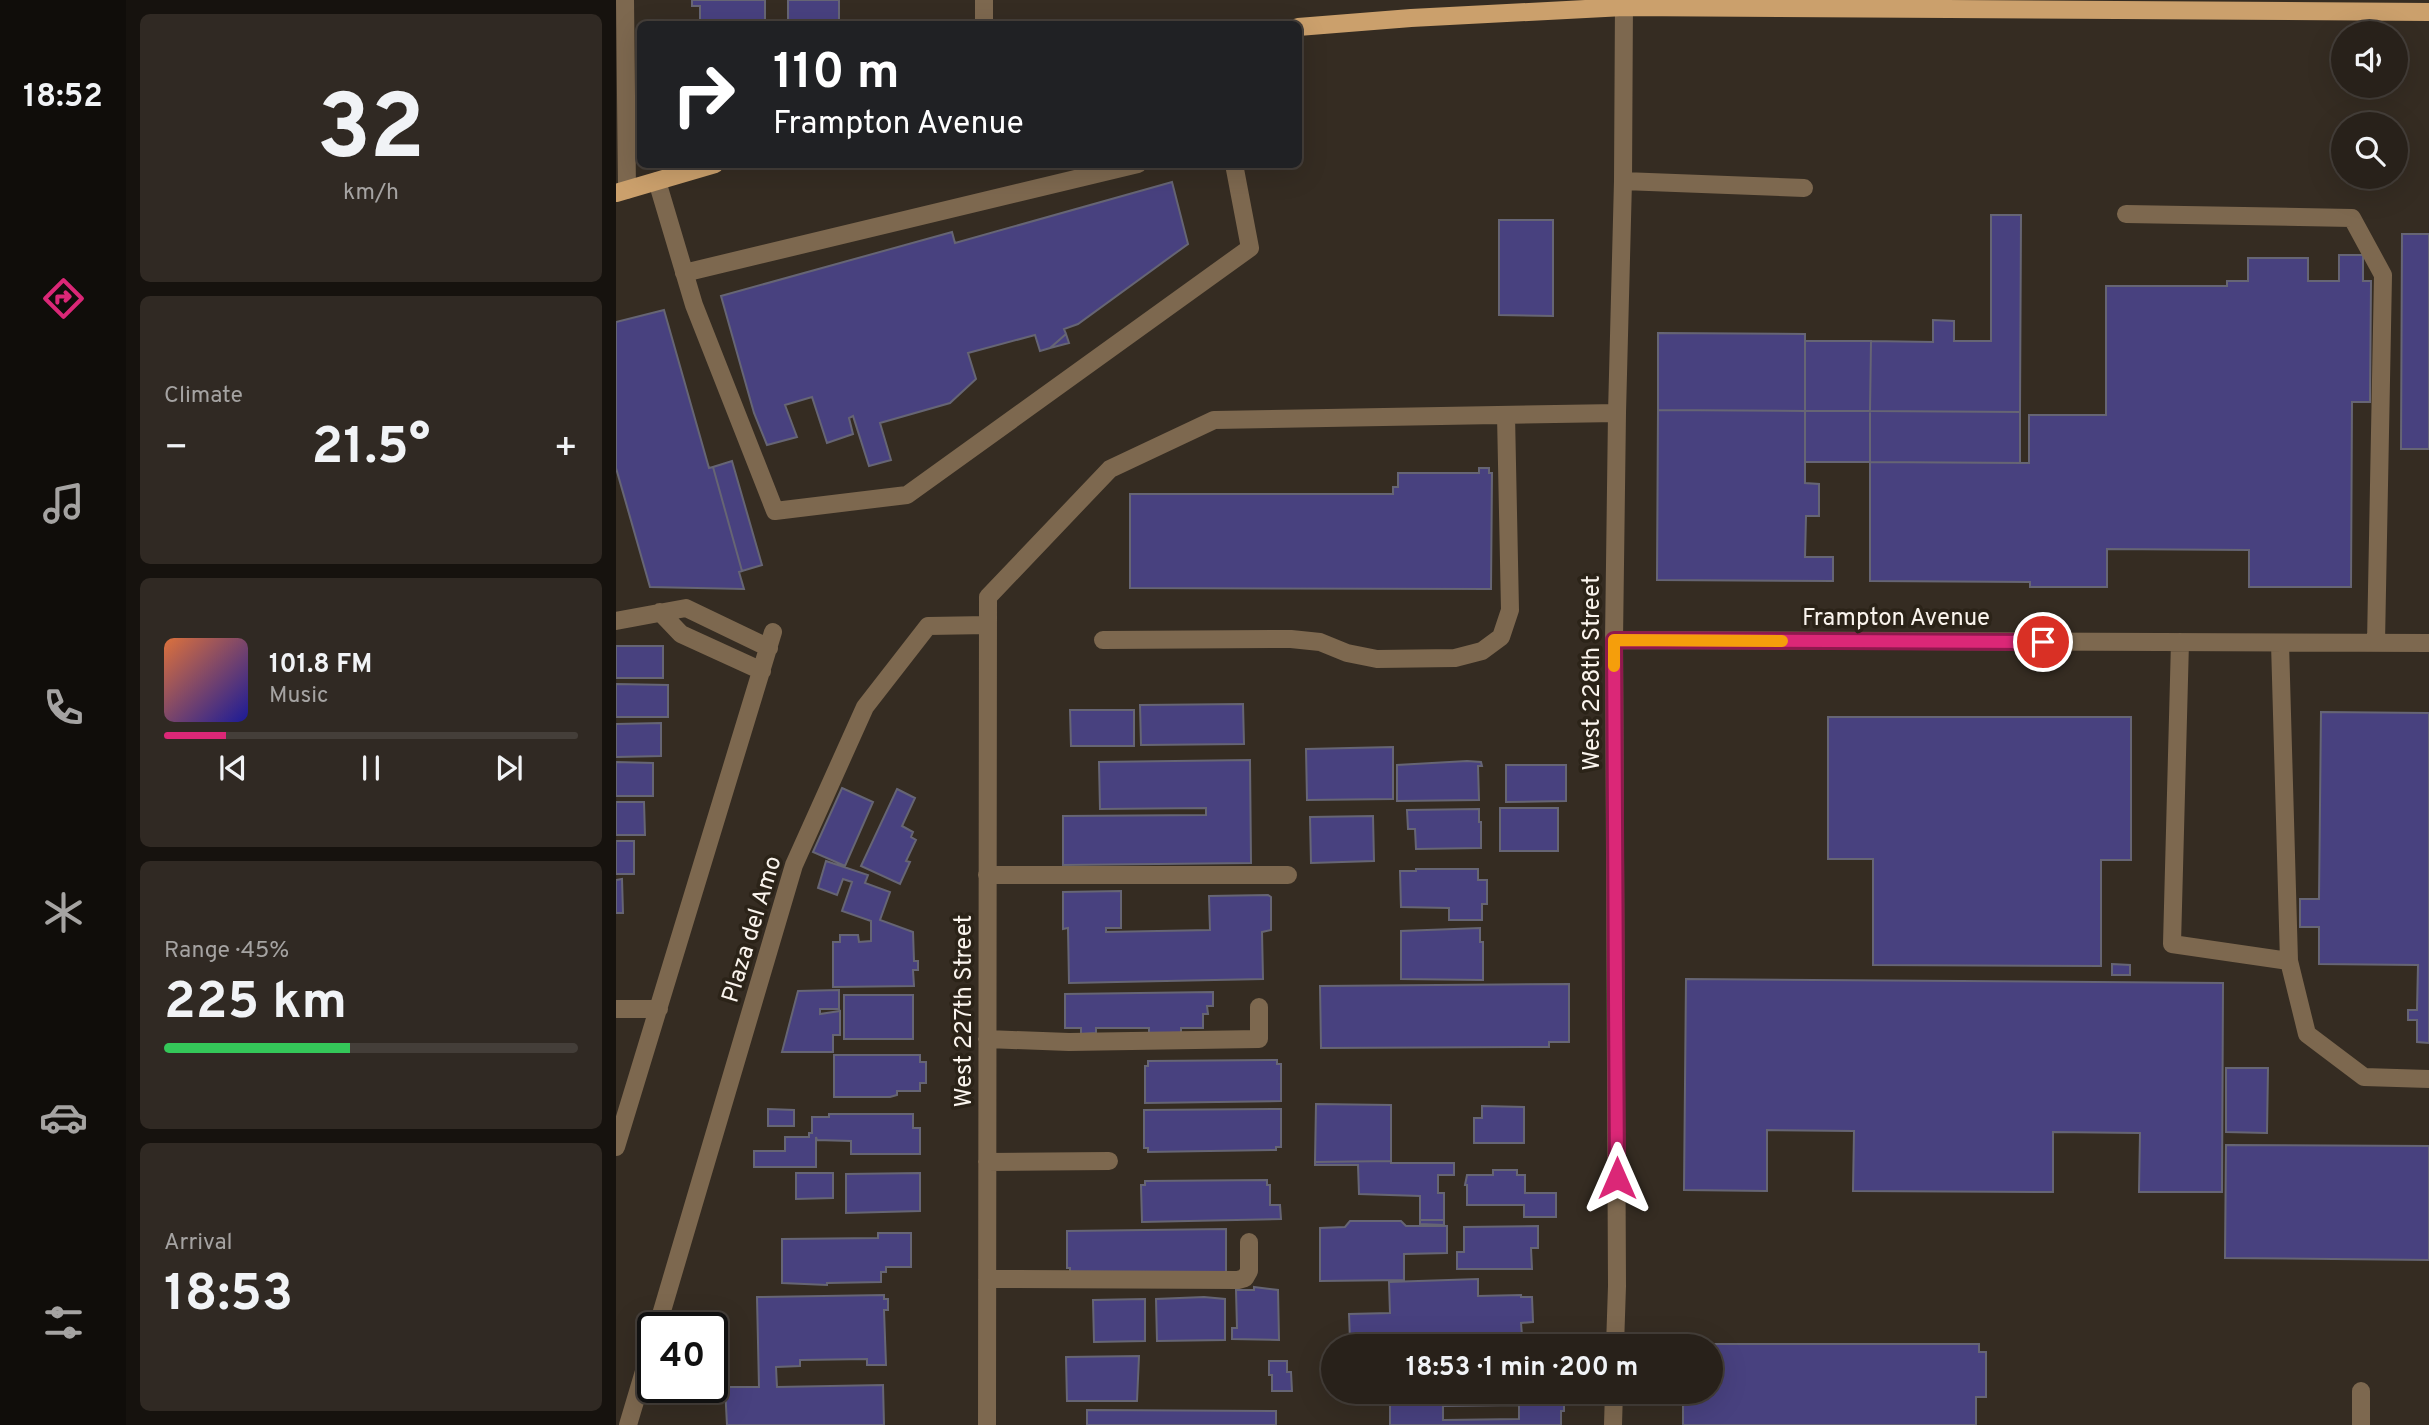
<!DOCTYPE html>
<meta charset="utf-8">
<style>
:root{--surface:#28211a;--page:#302923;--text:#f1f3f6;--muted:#a5a3a2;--line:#443e39;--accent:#db2777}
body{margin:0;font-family:Overpass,sans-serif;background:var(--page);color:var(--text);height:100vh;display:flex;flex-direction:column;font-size:26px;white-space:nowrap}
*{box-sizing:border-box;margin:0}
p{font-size:23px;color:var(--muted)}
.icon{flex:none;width:38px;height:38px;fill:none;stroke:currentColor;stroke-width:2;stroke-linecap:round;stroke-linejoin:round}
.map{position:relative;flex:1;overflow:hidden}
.panel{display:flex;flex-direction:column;gap:14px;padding:14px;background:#16120e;width:490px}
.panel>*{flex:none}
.banner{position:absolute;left:21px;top:21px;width:665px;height:147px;border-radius:10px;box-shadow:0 7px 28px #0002,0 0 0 2px var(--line);background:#202124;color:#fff;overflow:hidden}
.controls{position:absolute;left:1715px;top:21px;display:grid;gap:14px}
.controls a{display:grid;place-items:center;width:77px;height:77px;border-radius:50%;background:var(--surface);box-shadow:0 7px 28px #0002,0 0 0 2px var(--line);font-size:35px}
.speed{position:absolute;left:21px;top:1312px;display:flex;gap:14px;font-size:35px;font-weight:700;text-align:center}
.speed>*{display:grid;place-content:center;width:91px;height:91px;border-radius:50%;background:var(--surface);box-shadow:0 7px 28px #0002,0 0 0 2px var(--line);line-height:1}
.speed .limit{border:4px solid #111;border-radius:10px;background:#fff;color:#111}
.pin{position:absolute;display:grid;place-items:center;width:60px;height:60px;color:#fff;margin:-30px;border:4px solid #fff;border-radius:50%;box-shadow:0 2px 7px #0007}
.me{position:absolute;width:77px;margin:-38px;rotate:0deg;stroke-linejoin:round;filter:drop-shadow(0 0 5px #0008)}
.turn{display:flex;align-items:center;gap:24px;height:147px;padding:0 21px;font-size:32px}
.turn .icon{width:91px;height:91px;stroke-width:2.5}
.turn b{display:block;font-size:49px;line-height:60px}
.big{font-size:52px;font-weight:700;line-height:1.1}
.panel .tile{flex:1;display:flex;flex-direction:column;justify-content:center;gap:10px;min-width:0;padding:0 24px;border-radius:10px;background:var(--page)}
.panel .dial{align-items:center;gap:0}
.dial b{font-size:91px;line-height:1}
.song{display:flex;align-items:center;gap:21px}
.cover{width:84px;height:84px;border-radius:10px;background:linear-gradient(135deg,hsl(20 70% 55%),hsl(240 70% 35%))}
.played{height:7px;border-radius:4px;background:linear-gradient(90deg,var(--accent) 15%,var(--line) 15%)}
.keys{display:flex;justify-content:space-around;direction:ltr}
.heat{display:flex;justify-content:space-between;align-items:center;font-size:38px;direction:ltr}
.charge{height:10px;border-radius:5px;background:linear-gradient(90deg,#34c759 45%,var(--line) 0)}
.trip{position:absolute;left:705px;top:1334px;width:402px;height:70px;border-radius:35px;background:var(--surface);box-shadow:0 7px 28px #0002,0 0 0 2px var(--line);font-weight:700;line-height:70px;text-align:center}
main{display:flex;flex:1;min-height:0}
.dock{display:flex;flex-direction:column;width:126px;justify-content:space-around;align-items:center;background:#100d0a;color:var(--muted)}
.dock .icon{width:49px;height:49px}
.dock .current{color:var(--accent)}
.dock b{font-size:32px;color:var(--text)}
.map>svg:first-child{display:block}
.building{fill:#48417f;stroke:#666574;stroke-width:2;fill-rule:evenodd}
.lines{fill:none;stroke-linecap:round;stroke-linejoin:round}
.minor{stroke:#7d684f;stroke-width:18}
.major{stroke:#cba06c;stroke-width:18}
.route-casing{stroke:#8e194d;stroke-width:18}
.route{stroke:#db2777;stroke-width:12}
.slow{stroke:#f59e0b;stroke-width:12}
.labels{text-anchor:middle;stroke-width:7;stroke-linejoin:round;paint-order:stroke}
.street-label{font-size:24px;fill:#faf4ed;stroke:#2b2318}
</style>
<main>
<nav class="dock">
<b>18:52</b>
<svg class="icon current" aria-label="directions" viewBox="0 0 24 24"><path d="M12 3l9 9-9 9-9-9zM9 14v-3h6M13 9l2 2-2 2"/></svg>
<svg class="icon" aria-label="music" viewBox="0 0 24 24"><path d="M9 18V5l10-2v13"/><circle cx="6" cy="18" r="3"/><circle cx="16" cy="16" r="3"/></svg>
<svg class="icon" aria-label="phone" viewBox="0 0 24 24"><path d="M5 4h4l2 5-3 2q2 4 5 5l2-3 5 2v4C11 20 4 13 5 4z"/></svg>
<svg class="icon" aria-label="climate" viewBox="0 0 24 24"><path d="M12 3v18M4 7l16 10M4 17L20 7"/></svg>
<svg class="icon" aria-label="car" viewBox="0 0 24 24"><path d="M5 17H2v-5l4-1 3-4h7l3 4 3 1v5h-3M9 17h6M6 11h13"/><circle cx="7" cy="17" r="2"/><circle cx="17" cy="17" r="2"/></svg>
<svg class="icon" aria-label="filters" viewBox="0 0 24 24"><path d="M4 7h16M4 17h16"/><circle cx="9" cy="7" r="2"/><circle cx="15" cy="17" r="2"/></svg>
</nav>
<section class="panel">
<div class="tile dial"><b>32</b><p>km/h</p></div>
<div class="tile"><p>Climate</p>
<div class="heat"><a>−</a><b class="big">21.5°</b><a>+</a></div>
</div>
<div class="tile">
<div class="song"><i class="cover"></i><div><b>101.8 FM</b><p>Music</p></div></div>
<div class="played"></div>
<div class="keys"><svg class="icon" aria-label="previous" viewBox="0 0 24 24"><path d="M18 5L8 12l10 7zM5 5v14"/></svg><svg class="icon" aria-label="pause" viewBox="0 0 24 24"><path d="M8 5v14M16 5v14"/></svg><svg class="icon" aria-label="next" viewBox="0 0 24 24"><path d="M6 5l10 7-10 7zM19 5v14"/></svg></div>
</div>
<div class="tile"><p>Range · 45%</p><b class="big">225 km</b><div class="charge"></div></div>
<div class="tile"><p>Arrival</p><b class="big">18:53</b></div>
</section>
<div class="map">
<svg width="1813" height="1425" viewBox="0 0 1813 1425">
<rect width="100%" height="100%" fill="#352c22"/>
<path class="building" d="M76 0H149V20L84 21V6H76Z
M172 0H223V24H170L172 22Z
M556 182 572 244 462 324 448 329 450 334 434 348 424 351 419 335 352 353 360 379 334 403 264 423 275 460 253 466 237 416 233 418 237 434 211 443 196 397 169 405 181 437 151 445 138 413 105 296 336 232 339 243Z
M1375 215H1405L1404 412 1254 411 1255 341 1317 342V320L1338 321V341H1375Z
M883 220H937V316L883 315Z
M1786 234H1813V449H1785Z
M1723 255H1747V281H1755L1754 402H1736L1735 587H1633V550L1491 549V587H1414V582L1254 581V462L1413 463V415H1490V286H1611V281H1632V258H1692V281H1723Z
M48 310 93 468 97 467 126 571 123 572 128 589 34 587 0 468V322Z
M1042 333 1189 334V411L1042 410Z
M450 334 453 343 434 348 441 342Z
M1189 341H1255L1254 411H1189Z
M1042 410 1189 411V483L1203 484V516H1190L1189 557H1217V581L1041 580Z
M1189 411H1254V462H1189Z
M1254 411 1404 412V463L1254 462Z
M116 461 146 565 126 571 97 467Z
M863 468H873V473H876L875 589 514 588V494H777V487H782V473H863Z
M0 646H47V678H0Z
M0 684 52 685V717H0Z
M627 704 628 744 525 745 524 705Z
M454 710H518V746H455Z
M1705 712 1813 713V1043L1801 1042V1020H1792V1010H1801L1802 965 1703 964V927H1684V899H1703Z
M1212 717H1515V860H1485V966L1257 965V859H1212Z
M45 723V756L0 757V724Z
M777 747V799L691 800 690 749Z
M634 760 635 863 447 865V816L590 815V808L484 809 483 762Z
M851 761 865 762 866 766H862L863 800 781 801V765Z
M0 762 37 763V796H0Z
M890 765H950V801L890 802Z
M226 788 257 802 229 866 197 852Z
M281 789 299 798 286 826 297 832 295 837 300 840 290 861 294 862 284 884 245 866Z
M0 802H28L29 835H0Z
M884 808H942V851H884Z
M863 809V822H865V848L800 849 799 829H792L791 810Z
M757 816 758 861 695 863 694 817Z
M0 841H18V874H0Z
M210 861 252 875 249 883 274 892 264 920 297 932 298 961H302V970H297L298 986 217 987V942H224V935H242L243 942 255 941V921L226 911 236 882 227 879 221 895 202 888Z
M800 869H862V880H871V904H866V920H833V908L785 907 784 871H800Z
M6 879 7 913H0V880Z
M505 891V928H490V932L594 930 593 896 652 895 655 897V930L646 932 647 979 453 983 452 928 447 929V892Z
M864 928V942H867V980L785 979V931Z
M1496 964 1514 965V975H1496Z
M1070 979 1607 983 1606 1192H1523L1524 1133 1437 1132V1192L1237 1191 1238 1131 1151 1130V1191L1068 1190Z
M953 984V1042H933V1047L705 1048 704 986Z
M223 990V1009H204V1014L224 1011V1035H217V1052H166L182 991Z
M597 992V1006H591L592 1014H587V1028H565V1033H533V1028H480V1033L465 1034V1028H449V994Z
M228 995H297V1039H228Z
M218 1055H304V1062H310V1083H304V1091H281V1095L274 1097H218Z
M661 1060V1064H665V1101L529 1103V1066H532V1061Z
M1610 1068H1652L1651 1133 1610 1132Z
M700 1104 775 1105V1161L699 1162Z
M866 1106 908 1107V1143H858V1118H866Z
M152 1109 178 1110V1126H152Z
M665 1109V1147H660V1150L532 1152V1148H528V1110Z
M213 1114H297V1128H304V1154H235V1141L201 1140 200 1137V1167H138V1151H169V1137H193V1133H196V1117H213Z
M1610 1145 1813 1146V1260L1609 1258Z
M775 1161V1163H838V1175H822V1193H828V1220H804V1196L743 1194 742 1165H699V1162Z
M877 1170H901V1175H909V1193H940V1217H908V1205H851V1185H849L851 1175H877Z
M180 1173H217V1198L180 1199Z
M304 1173V1211L230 1213V1174Z
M651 1180V1185H654V1205H664L665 1219 526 1222 525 1185H529V1181Z
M804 1220H828V1225L804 1224Z
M734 1221H785L790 1226H831V1253L788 1254V1280L704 1281V1228L729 1227Z
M922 1226V1248H915L916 1269H841V1252H848V1227Z
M610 1229V1273L454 1272V1268H451V1231Z
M262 1233H295V1267H270V1272H265V1282L211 1283V1285L166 1283V1239L262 1238Z
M862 1279V1296L905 1295V1297H916L917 1322 905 1323 906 1335 734 1340 733 1314 774 1313 773 1282Z
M638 1287 662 1290 663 1340 616 1339V1328H621L620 1290H638Z
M268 1295V1299H272V1310H268L270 1365H251V1359L184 1360V1366L160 1367 161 1387 267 1385 268 1425H111L109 1387H143L141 1297Z
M588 1297 609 1299V1340L541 1341 540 1299Z
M529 1299V1341L478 1342 477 1300Z
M1067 1344H1363V1352H1370V1397H1360V1425H1067V1391H1096V1346Z
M523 1356 521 1401H451L450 1357Z
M653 1361H671V1372H675L676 1391H656V1375H653Z
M774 1391H944V1399L948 1398V1411H945V1425H774ZM903 1405V1419L827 1420V1406Z
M471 1410 660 1411V1425H471Z"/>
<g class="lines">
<path class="minor" d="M9 0 11 190
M368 0V24
M41 181 78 305 159 511 291 495 634 248 618 164
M1007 181 1188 188
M1510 214 1736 218 1767 275 1760 643
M68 273 522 164
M44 612 65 634 146 671
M0 621 70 608 153 648
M487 640 675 639 704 642 731 653 761 659 839 658 866 651 885 637 894 610 890 415
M998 640 1813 643
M1564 642 1556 944 1673 961
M1664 643 1673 961 1691 1034 1748 1077 1813 1079
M371 875H672
M0 1009H43
M371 1039 453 1042 643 1039V1007
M0 1147 157 632
M371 1162 493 1161
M371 1279 622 1280 629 1278 633 1271V1242
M41 1328 178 865 249 707 312 626 372 625
M999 1346 1001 1286 998 640 1001 413 1007 181 1008 0
M1745 1391V1425
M12 1425 37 1341
M371 1425 372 597 494 469 598 420 1001 413
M997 1425 998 1391"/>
<path class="major" d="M682 27 795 18 1008 7 1813 12
M0 193 99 164"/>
</g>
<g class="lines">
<g class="route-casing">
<path id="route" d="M1001 1178 998 640 1427 642"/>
</g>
<use href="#route" class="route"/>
<path class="slow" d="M998 666V640L1166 641"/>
</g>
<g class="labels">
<g class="street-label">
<text x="1280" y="625">Frampton Avenue</text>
<text transform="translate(975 673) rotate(-90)" y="8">West 228th Street</text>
<text transform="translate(135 929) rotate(-73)" y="8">Plaza del Amo</text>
<text transform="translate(347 1011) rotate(-90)" y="8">West 227th Street</text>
</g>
</g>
</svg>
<div class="controls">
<a><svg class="icon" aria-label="sound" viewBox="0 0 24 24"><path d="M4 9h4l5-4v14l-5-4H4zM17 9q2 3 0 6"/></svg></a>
<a><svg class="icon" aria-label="search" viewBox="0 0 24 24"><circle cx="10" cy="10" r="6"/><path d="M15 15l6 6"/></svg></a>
</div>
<div class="speed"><div class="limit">40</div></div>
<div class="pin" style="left:1427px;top:642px;background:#d93025"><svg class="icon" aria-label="arrive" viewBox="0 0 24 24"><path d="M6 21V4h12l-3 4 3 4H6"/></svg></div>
<svg class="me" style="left:1001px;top:1178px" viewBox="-20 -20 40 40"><path d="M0-17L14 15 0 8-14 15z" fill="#db2777" stroke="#fff" stroke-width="4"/></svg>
<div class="trip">18:53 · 1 min · 200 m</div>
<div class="banner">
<div class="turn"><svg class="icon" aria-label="right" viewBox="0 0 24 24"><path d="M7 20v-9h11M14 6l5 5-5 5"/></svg><div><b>110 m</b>Frampton Avenue</div></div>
</div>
</div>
</main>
